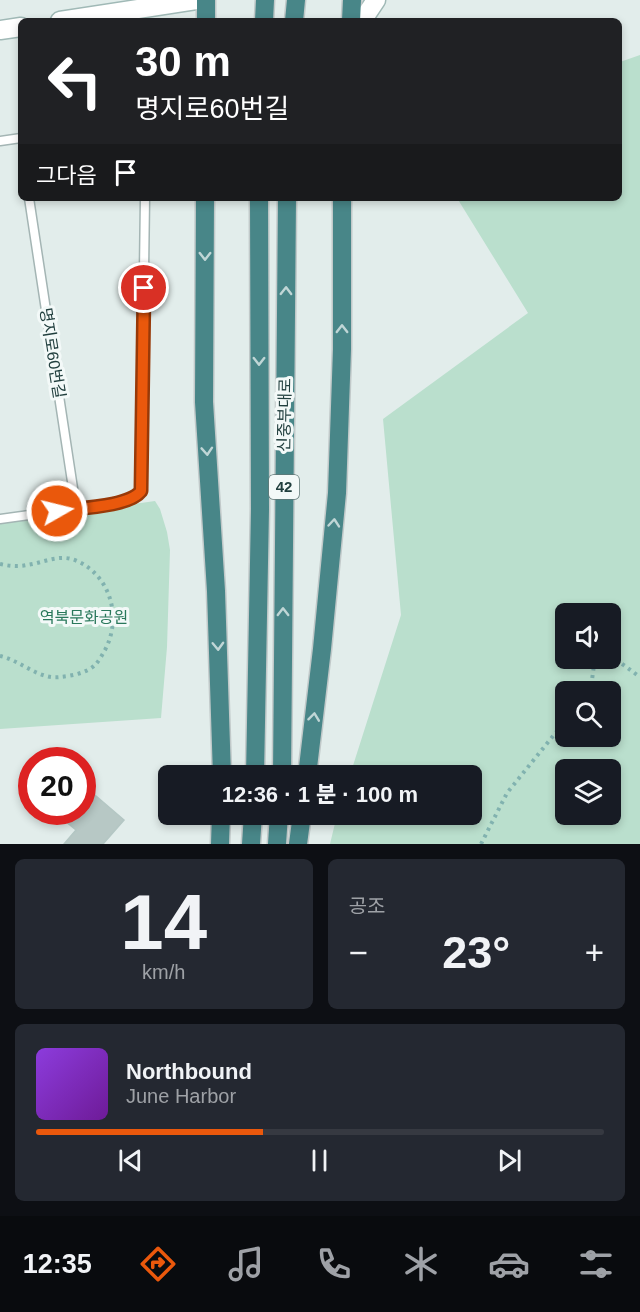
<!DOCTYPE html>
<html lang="ko">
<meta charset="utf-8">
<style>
:root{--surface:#171b24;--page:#242831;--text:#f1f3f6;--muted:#9ea1a6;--line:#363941;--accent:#ea580c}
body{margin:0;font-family:Helvetica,"Noto Sans KR",sans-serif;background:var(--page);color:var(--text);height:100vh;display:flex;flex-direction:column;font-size:22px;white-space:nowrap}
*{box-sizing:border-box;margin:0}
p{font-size:20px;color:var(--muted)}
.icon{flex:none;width:33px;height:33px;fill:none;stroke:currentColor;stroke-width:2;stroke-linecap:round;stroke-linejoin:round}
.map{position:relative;height:844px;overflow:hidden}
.sheet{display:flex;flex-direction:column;gap:15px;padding:15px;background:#0d0f14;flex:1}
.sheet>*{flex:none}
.top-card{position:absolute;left:18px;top:18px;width:604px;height:183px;border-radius:9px;box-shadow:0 3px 9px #0003;background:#202124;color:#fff;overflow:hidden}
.buttons{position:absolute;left:555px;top:603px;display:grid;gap:12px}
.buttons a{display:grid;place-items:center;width:66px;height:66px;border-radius:9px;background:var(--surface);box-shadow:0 3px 9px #0003;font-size:30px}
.speed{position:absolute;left:18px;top:747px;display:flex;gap:12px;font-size:30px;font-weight:700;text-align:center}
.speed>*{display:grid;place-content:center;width:78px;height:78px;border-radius:50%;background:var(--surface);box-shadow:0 3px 9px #0003;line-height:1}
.speed .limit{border:9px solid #d22;background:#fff;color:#111}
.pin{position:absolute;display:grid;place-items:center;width:51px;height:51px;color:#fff;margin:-26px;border:3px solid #fff;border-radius:50%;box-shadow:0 2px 6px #0007}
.me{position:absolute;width:66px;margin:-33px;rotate:82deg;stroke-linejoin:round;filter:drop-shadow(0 0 4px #0008)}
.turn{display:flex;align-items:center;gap:21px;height:126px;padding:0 18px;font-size:27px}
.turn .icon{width:78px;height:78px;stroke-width:2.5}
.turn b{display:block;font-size:42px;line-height:51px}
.then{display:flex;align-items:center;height:57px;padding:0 18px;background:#0003;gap:12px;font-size:22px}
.big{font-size:45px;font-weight:800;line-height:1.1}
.sheet .card{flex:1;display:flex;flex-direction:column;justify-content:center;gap:9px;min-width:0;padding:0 21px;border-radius:9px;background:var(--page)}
.sheet .dial{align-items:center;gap:0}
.dial b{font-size:78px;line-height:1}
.song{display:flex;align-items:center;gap:18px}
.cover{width:72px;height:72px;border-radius:9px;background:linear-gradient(135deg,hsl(270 70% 55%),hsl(280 70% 35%))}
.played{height:6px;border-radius:3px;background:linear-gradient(90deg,var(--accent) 40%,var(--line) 40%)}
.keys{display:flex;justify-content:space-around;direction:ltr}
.heat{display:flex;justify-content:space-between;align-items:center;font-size:33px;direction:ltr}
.sheet .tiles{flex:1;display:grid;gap:15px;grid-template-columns:1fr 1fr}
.card:last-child{grid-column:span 2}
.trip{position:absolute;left:158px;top:765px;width:324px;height:60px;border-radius:9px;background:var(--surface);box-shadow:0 3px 9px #0003;font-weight:800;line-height:60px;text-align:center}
.tabs{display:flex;height:96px;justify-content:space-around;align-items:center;background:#090b0e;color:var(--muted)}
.tabs .icon{width:42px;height:42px}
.tabs .active{color:var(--accent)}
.tabs b{font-size:27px;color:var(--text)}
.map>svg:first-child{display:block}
.green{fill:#badfcd;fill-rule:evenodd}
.building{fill:#b7c8c5;stroke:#b4c7c4;stroke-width:1.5}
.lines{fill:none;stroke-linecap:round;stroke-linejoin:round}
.service-casing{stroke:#a4b5b4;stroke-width:11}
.secondary-casing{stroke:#a0b9b6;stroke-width:21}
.trunk-casing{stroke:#c1c9c9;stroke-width:21}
.path{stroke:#81b2af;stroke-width:4;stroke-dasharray:3 4.5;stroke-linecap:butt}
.service{stroke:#fff;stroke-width:8}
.secondary{stroke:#fff;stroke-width:18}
.trunk{stroke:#488688;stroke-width:18}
.oneway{stroke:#c0d6d6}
.route-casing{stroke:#983908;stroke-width:15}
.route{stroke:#ea580c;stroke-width:10}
.labels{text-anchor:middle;stroke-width:6;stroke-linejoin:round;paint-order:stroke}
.shield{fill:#f3f9f8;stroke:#607776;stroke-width:1.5}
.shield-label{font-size:15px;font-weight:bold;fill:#213f3e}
.street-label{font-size:16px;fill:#213f3e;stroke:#f3f9f8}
.park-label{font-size:16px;fill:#29785b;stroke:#f3f9f8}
</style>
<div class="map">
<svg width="640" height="844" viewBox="0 0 640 844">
<rect width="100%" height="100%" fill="#e2edeb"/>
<path class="green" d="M640 55V844H330L337 815 471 814V776L350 775 401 615 383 419 528 313 457 198H620V62ZM566 614H610V658H566ZM566 692H610V736H566ZM566 770H610V814H566Z
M155 501 160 509 167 532 170 550 167 647 161 718 0 729V523Z"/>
<path class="building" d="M82 784 124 820 103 844H64L76 830 54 812H82Z"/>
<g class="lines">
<g class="service-casing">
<path id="service" d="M0 141 21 138
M29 198 76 508
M0 519 123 502 137 497 141 491 145 198"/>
</g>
<g class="secondary-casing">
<path id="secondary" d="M60 21 196 0
M362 21 376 0
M0 30 21 27"/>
</g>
<g class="trunk-casing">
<path id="trunk" d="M206 21V0
M264 21 265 0
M294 21 296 0
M351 21 352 0
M205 198 204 402 216 591 222 776
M255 776 260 509 259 198
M282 776 287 198
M307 776 322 649 337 493 342 349V198
M220 844 221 814
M251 844 253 814
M277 844 279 814
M298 844 302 814"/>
</g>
<path class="path" d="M0 564C9 566 18 567 27 565 43 563 60 553 77 561 111 576 122 618 105 650 102 655 99 661 95 665 87 673 71 676 60 677 39 680 20 660 0 656
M610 655 640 677
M588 692 591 687 595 658
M481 844 507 793 566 720"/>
<use href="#service" class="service"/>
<use href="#secondary" class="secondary"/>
<use href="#trunk" class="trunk"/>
</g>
<defs><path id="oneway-chevron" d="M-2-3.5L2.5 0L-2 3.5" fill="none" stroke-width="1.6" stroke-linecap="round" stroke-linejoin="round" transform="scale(1.5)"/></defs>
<g class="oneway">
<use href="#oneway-chevron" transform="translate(205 256) rotate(90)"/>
<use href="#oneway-chevron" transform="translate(286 291) rotate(-89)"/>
<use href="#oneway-chevron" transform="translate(342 329) rotate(-90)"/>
<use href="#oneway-chevron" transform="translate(259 361) rotate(90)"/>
<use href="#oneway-chevron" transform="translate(207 451) rotate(86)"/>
<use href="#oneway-chevron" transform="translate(334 523) rotate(-85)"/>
<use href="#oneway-chevron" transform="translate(283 612) rotate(-90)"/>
<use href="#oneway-chevron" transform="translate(218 646) rotate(88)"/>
<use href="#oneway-chevron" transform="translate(314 717) rotate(-83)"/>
</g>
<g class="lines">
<g class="route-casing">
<path id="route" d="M57 511C78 508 129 507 141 491L144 288"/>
</g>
<use href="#route" class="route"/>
</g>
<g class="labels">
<rect class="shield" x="269" y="475" width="30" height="24" rx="4.5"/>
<g class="shield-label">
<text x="284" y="492">42</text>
</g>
<g class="street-label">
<text transform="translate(53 353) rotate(81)" y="6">명지로60번길</text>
<text transform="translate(284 415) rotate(-89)" y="6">신중부대로</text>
</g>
<g class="park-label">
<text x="84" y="623">역북문화공원</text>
</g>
</g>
</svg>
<div class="buttons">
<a><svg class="icon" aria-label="sound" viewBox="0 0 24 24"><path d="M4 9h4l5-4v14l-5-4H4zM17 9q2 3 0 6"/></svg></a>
<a><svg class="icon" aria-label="search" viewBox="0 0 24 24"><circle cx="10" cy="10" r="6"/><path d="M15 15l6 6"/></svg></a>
<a><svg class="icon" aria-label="layers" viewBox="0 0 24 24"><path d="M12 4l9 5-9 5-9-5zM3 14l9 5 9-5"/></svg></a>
</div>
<div class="speed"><div class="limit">20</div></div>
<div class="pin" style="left:144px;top:288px;background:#d93025"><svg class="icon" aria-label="arrive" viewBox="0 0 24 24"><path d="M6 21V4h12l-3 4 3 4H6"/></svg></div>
<svg class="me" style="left:57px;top:511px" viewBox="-20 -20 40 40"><circle r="17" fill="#ea580c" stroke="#fff" stroke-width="3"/><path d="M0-11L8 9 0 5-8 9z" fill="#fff"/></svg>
<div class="trip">12:36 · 1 분 · 100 m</div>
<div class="top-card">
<div class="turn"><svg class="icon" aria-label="left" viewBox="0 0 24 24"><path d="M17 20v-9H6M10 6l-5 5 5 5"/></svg><div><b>30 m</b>명지로60번길</div></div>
<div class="then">그다음<svg class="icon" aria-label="arrive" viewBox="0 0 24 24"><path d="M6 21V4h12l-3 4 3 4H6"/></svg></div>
</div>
</div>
<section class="sheet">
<div class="tiles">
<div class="card dial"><b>14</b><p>km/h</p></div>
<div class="card"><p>공조</p>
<div class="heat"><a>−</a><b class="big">23°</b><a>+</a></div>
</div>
<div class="card">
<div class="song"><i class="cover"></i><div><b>Northbound</b><p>June Harbor</p></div></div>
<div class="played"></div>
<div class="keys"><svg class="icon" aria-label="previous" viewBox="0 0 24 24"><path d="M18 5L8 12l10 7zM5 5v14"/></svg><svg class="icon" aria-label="pause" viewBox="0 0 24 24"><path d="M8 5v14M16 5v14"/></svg><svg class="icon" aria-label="next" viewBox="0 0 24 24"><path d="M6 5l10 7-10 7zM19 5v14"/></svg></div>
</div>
</div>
</section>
<nav class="tabs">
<b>12:35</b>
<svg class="icon active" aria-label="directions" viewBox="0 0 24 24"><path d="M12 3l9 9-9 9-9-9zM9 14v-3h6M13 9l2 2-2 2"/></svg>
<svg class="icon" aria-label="music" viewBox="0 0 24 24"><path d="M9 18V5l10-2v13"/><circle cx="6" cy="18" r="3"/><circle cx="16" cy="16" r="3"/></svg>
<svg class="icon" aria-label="phone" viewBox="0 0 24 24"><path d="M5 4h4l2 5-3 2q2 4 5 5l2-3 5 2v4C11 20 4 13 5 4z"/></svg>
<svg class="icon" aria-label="climate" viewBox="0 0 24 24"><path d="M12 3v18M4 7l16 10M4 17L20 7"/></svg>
<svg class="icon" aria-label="car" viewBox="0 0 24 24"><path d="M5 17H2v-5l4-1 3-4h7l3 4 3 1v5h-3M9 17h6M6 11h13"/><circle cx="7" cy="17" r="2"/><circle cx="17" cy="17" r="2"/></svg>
<svg class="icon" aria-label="filters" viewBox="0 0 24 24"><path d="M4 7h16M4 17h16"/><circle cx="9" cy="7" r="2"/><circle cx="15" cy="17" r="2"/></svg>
</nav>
